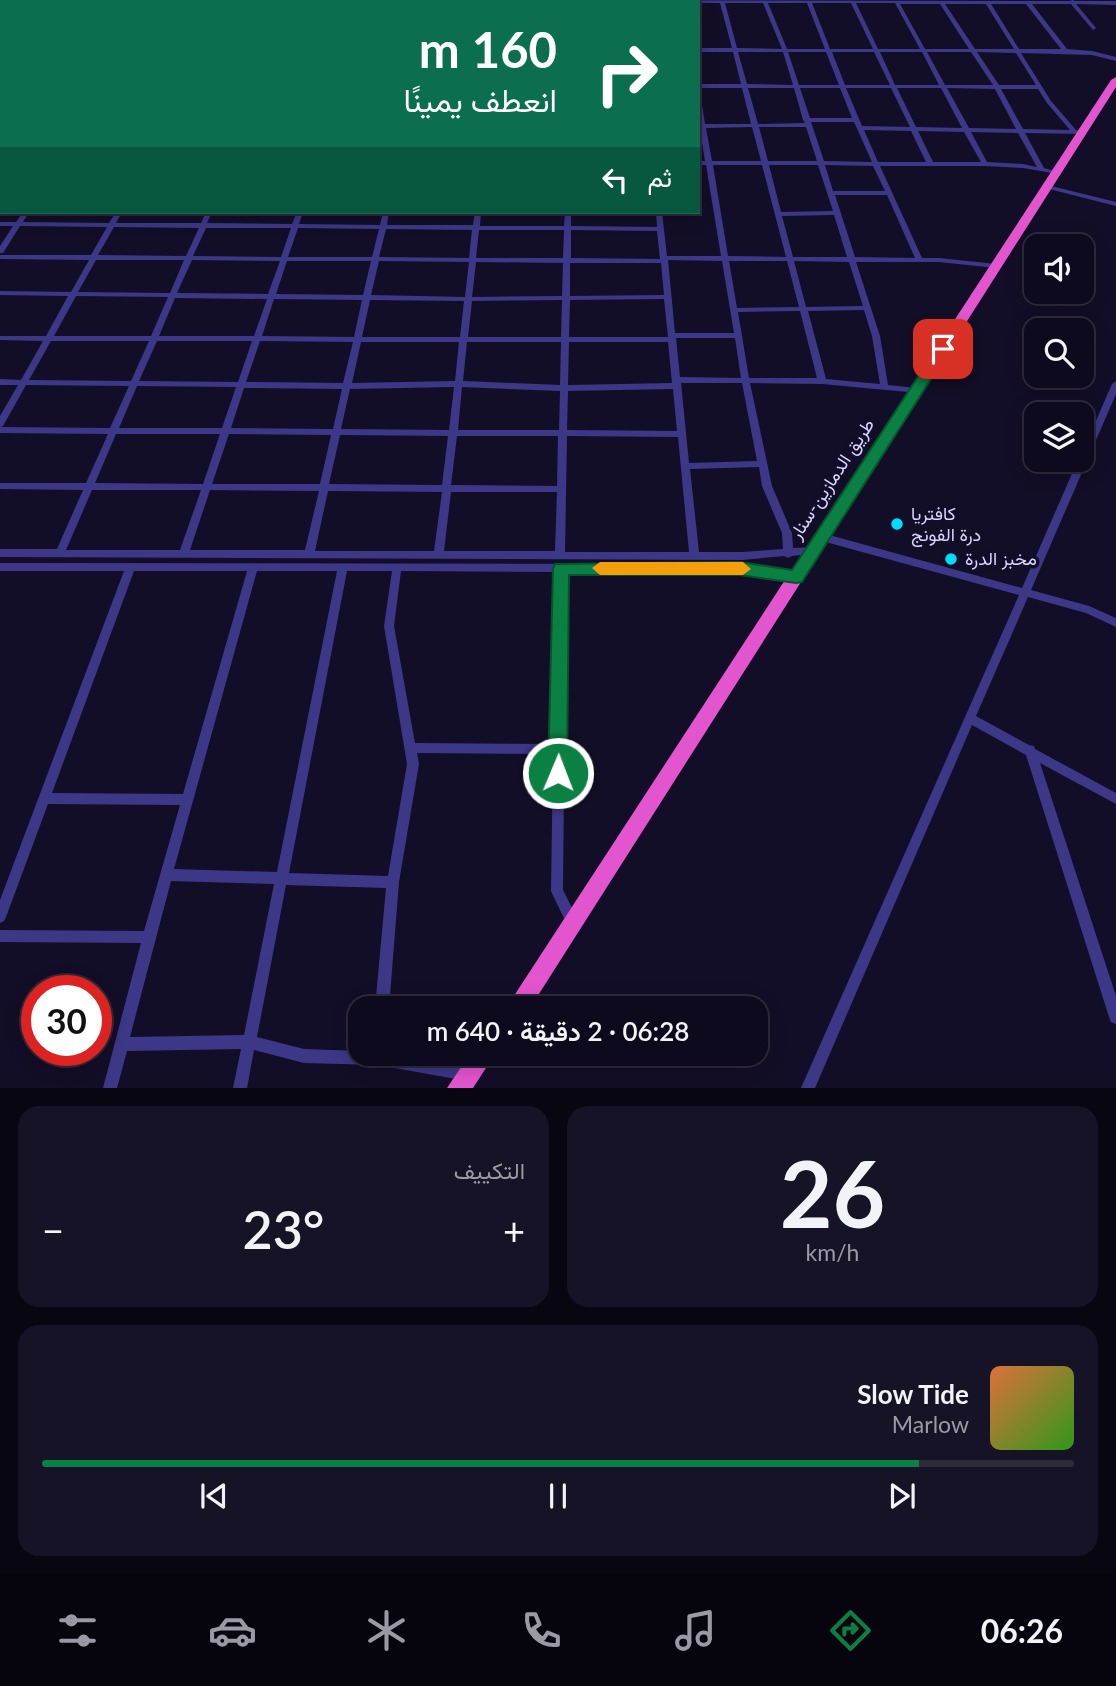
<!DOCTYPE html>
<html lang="ar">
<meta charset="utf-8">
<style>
:root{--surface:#0e0a1d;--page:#171326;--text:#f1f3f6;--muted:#9b9aa4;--line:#2e2b3b;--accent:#0b8043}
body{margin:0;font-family:Lato,Vazirmatn,sans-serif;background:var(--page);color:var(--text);direction:rtl;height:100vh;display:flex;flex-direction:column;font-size:26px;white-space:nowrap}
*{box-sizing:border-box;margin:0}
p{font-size:23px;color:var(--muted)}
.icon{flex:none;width:38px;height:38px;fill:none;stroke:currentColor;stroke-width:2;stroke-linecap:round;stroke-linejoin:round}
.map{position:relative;height:1088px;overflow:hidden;direction:ltr}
.side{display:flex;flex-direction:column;gap:18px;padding:18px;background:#080610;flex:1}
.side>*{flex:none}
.top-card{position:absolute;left:0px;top:0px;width:700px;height:214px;box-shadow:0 4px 18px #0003,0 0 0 2px var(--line);direction:rtl;background:#0b6e4f;color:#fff;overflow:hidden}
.buttons{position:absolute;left:1024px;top:234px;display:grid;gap:14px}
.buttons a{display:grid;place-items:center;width:70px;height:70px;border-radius:14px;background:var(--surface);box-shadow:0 4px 18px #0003,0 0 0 2px var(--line);font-size:35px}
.speed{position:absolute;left:21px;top:975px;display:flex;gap:14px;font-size:35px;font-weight:700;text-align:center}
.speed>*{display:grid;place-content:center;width:91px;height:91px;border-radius:50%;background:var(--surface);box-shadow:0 4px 18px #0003,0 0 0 2px var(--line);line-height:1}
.speed .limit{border:10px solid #d22;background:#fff;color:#111}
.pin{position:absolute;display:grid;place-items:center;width:60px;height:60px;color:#fff;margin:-30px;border-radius:14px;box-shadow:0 4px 10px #0006}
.me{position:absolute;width:77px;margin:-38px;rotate:1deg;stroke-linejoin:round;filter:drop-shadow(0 0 5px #0008)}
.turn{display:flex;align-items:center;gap:24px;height:147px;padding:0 28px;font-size:32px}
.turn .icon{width:91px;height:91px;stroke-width:2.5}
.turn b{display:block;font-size:49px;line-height:60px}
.then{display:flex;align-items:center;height:66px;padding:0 28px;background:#0003;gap:14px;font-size:26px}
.big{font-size:52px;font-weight:600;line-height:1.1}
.side .card{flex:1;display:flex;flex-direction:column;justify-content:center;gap:10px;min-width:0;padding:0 24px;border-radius:21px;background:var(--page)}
.side .dial{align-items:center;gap:0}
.dial b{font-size:91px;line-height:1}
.song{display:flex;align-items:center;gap:21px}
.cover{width:84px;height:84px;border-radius:10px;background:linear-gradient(135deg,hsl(20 70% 55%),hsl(110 70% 35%))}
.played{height:7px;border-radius:4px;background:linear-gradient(90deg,var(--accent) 85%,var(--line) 85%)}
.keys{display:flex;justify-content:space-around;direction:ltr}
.heat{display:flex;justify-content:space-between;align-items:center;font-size:38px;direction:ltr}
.side .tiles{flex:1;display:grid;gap:18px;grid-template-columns:1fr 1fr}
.card:last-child{grid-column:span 2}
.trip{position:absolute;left:348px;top:996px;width:420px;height:70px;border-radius:21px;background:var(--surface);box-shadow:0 4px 18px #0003,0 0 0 2px var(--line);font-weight:600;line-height:70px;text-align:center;direction:rtl}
.dock{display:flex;height:112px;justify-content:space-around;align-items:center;background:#06040c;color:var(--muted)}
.dock .icon{width:49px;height:49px}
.dock .current{color:var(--accent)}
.dock b{font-size:32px;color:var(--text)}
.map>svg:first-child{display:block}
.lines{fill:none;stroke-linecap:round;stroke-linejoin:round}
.minor{fill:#3d3788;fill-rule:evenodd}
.trunk{fill:#e355ce;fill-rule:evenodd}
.route{fill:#0b8043;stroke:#07532c;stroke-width:2}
.slow{fill:#f59e0b}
.poi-dot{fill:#00dcff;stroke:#130e27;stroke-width:2.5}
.labels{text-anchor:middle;stroke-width:7;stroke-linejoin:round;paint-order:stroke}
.street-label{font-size:18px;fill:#dad4ff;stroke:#130e27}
.poi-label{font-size:18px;fill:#dad4ff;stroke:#130e27;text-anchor:start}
</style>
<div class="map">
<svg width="1116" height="1088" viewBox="0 0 1116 1088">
<rect width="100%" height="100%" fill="#130e27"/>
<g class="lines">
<path class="minor" d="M29 0H35L34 2H29Z
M96 0H102L101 2H96Z
M163 0H169L168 2H163Z
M231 0H237L236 2H231Z
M298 0H304L303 2H298Z
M365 0H371V2H365Z
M430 0H436V2H430Z
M479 0 1069 1 1073 0 1074 1H1116V5L1076 4 1096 28 1093 30 1071 4H1032L1067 49 1092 51 1116 57V61L1092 55 1021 53 1051 101 1076 130 1086 132 1083 134 1025 133 1044 168 1058 172V174L1023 168 985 166H880L922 258H939L996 264 1000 266 996 268 939 262H856L880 336 888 385 916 388 919 389 920 391 919 393 822 384 750 383 772 486 792 533 793 548 817 547 819 550 817 553 792 556 788 558 784 556 742 560 0 557V549H57L83 490 0 489V483H86L108 434 0 433V427L110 428 129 386 26 385 3 426 0 427V416L18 385H0V379L21 380 43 341 0 340V336H46L68 296 0 295V291L71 292 89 260 0 259V255H91L107 227 20 226 3 253H0V246L13 226H0V222H16L23 212H29L23 222 109 223 116 212H122L116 223H201L206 212H212L207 223 292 224 297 212H303L299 224 380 225 383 212H389L387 225H473L475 212H481L480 226H564L565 212H571V226L657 227 656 212H662L667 256H721L706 165H698V161H705L698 117V96L701 98 705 124H751L742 88H698V84H741L733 52H698V48H732L720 3 482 2ZM725 3H763L782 49 737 48ZM768 3H807L825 49H787ZM812 3H851L873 49H830ZM856 3H895L920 49H878ZM900 4H940L969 49H925ZM945 4H986L1014 49H975ZM991 4H1026L1061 49H1019ZM738 52H783L793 85 747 84ZM788 52H826L839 85H799ZM832 52H874L890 85H845ZM880 52H922L939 85H895ZM927 52H971L993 85H945ZM977 52 1016 53 1036 85H999ZM748 88H794L803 120 805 123 758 124ZM800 88H840L852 118H810ZM846 88H891L910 127 862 126ZM897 88H941L962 128 916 127ZM947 88 995 89 1016 129 969 128ZM1001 89H1038L1047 103 1070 130 1023 129ZM811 122H854L872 162 824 161ZM752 127 761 161H712L706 128ZM759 127H806L817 161H768ZM864 130 911 131 926 162H878ZM918 131 964 132 981 162H933ZM971 132 1018 133 1037 167 1023 164 987 162ZM713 165H762L786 257 728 256ZM769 165H818L833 211 781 212ZM825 165 873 166 885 191H833ZM835 195H887L915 258 855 257ZM834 215 847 257H793L782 216ZM114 227 199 228 186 256 98 255ZM206 228H291L281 257 193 256ZM298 228 379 229 372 257H288ZM386 229 472 230 469 258 379 257ZM479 230H564L563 258H476ZM571 230 657 231 660 259 571 258ZM96 260H184L170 293 78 292ZM192 260 280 261 268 294 177 293ZM668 260 722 261 734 333H675ZM287 261H371L363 295 276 294ZM379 261 469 262 465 297 371 295ZM729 261H787L799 307 737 308ZM794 261 849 262 863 306 806 307ZM476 262 563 263 562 296 472 297ZM570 263H661L664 295 570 296ZM76 296 168 297 151 336H54ZM175 298 267 299 254 336H159ZM274 299 362 300 354 337 262 336ZM664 299 668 337H569L570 300ZM370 300 464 301 460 337H362ZM562 300 561 337H468L472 301ZM864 310 872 336 880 384 826 379 808 311ZM800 311 817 378H749L738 312ZM676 338H735L741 378 680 377ZM51 341H149L131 381 29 380ZM157 341H252L238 382 139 381ZM260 341 353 342 343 383 246 382ZM361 342H459L455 381 352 383ZM467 342H561L560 385 463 381ZM569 342H668L672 383 568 385ZM681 383H742L757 461 689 463ZM137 386 236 387 222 428H119ZM454 387 449 430 341 429 350 389ZM462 387 560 391 559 430H458ZM244 388 342 389 333 429 231 428ZM673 389 677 431 567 430 568 391ZM116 434H220L203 484 95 483ZM229 434 331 435 320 484H212ZM340 435 448 436 442 485 329 484ZM457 436H558L557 486 451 485ZM567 436 678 437 689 552H565ZM759 467 762 486 782 533 783 549 742 552H699L690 469ZM92 490H201L180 550H66ZM210 490 319 491 305 550H190ZM328 491 442 492 434 551H315ZM451 492H557L555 551H444Z
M0 19H2V23H0Z
M2 33V38L0 39V34Z
M0 43H2V47H0Z
M0 61H2V65H0Z
M0 82H2V86H0Z
M2 124V129L0 130V125Z
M0 167H2V171H0Z
M1047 185 1116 202V206L1045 188V186Z
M1116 381V394L1031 590 1089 606 1116 618V627L1086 613 1028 597 976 716 1029 745 1034 746 1035 749 1116 793V804L1040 763 1116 996V1024L1111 1022 1109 1017 1026 755 972 725 815 1088H801L1019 595 822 541 817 537 822 533 1022 588 1078 460H1082V453L1112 384Z
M0 563 740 564 796 573 800 574 801 577 800 580 796 581 740 572H566L563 890 579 922 578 927 573 928 568 927 551 891 553 754 417 753 419 764 399 882 389 1008H375L386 888 286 885 257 1037 304 1049 360 1051V1054H392L467 1067 472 1069 474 1074 472 1079 467 1081 378 1065 304 1063 254 1050 247 1088H233L241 1049 127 1051 117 1088H103L141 943 0 942V930L144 931 180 805 48 804 6 917 4 921 0 923V900L124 571H0ZM134 571H247L183 794 52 793ZM257 571H337L277 872 174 869ZM347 571H392L384 626 407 764 388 876 289 873ZM401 571 556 572 553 744 415 743 394 626ZM171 881 274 884 244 1035 130 1037Z"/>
<path class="trunk" d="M1116 77V87L530 1008H506L1111 80Z
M470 1054H495L473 1088H447Z"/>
</g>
<path class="route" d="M943 345 950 349 802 582 796 583 740 575H569L567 773 565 779 558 782 551 779 548 773 553 568 555 564 740 562 792 570 938 346Z"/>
<path class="slow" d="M600 562H743L751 569 743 575H600L592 568Z"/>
<g class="poi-dot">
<circle cx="897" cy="524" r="7"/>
<circle cx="951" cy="559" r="7"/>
</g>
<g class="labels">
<g class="street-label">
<text transform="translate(832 479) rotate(-57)" y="6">طريق الدمازين-سنار</text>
</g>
<g class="poi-label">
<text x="911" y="520">كافتريا<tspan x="911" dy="21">درة الفونج</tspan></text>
<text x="965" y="565">مخبز الدرة</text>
</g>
</g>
</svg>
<div class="buttons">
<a><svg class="icon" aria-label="sound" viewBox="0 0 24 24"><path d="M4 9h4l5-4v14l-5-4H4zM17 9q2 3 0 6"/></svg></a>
<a><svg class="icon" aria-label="search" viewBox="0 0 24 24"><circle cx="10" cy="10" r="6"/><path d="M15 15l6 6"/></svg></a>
<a><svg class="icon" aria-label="layers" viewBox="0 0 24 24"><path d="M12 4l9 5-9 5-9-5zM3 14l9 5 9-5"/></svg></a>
</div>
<div class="speed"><div class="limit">30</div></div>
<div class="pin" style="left:943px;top:349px;background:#d93025"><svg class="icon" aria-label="arrive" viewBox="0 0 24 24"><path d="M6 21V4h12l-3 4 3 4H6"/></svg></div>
<svg class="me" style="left:558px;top:773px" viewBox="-20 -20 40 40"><circle r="17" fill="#0b8043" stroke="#fff" stroke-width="3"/><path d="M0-11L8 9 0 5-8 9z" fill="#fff"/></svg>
<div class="trip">06:28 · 2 دقيقة · 640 m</div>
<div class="top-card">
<div class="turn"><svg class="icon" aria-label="right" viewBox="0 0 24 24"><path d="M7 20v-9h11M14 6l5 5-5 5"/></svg><div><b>160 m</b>انعطف يمينًا</div></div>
<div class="then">ثم<svg class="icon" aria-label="left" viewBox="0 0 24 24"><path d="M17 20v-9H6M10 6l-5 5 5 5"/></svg></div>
</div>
</div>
<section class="side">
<div class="tiles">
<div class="card dial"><b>26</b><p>km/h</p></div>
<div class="card"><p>التكييف</p>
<div class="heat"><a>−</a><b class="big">23°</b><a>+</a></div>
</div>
<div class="card">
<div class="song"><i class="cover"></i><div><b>Slow Tide</b><p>Marlow</p></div></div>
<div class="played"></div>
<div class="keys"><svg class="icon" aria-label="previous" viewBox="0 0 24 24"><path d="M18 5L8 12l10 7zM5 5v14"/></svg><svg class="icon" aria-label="pause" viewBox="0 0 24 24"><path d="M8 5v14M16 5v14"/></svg><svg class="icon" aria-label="next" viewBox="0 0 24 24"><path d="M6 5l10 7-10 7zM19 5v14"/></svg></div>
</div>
</div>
</section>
<nav class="dock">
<b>06:26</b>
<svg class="icon current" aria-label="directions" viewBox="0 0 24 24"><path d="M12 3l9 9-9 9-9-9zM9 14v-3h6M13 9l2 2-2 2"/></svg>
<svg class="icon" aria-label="music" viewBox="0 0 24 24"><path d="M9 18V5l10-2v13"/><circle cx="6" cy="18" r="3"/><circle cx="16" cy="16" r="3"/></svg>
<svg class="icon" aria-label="phone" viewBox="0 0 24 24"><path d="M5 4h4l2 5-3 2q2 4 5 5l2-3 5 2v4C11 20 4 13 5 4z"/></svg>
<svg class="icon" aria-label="climate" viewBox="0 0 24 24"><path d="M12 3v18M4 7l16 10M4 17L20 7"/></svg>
<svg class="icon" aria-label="car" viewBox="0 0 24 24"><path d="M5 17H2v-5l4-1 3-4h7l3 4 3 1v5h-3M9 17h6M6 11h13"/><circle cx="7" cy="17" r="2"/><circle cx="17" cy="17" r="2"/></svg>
<svg class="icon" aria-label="filters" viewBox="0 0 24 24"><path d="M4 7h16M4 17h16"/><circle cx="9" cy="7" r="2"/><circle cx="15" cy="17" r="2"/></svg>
</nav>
